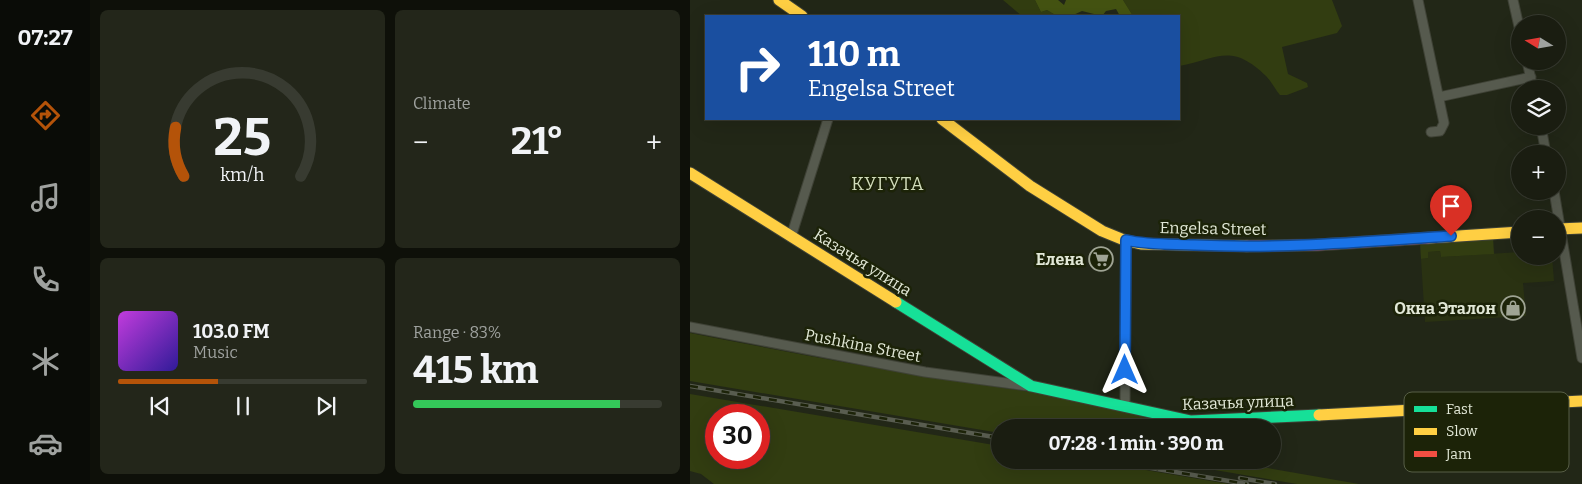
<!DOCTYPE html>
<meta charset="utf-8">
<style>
:root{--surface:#1a1d11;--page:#23261a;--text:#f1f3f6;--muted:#9fa29f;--line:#383b31;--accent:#b45309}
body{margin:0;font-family:Bitter,serif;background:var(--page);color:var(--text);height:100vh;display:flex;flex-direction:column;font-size:19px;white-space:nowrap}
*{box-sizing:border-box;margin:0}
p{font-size:16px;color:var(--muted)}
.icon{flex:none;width:28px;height:28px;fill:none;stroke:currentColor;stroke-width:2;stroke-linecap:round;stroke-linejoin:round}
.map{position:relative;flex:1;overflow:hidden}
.panel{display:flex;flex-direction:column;gap:10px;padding:10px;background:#0e1009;width:600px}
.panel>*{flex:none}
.banner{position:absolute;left:15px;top:15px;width:475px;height:105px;border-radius:0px;box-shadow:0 5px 20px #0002,0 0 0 1px var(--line);background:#1a4fa0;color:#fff;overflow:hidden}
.needle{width:32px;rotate:281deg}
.buttons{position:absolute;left:821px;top:15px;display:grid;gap:10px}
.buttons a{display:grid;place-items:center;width:55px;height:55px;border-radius:50%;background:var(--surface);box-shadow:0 5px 20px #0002,0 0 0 1px var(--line);font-size:25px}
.speed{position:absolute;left:15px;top:404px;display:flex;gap:10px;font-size:25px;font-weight:700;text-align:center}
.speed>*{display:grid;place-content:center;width:65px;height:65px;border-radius:50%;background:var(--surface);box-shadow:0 5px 20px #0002,0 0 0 1px var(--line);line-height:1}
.speed .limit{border:8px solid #d22;background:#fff;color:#111}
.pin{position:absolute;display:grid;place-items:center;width:42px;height:42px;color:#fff;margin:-51px -21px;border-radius:50% 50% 50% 0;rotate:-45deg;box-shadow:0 0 5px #0007}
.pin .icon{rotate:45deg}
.me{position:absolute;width:55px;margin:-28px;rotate:0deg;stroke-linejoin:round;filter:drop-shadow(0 0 4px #0008)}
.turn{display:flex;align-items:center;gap:18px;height:105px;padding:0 20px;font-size:22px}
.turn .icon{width:65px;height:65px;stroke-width:2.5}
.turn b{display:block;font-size:35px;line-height:42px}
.big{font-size:38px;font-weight:700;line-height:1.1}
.panel .tile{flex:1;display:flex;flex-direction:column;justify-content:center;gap:8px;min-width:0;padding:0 18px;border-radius:8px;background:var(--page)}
.panel .dial{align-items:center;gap:0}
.dial svg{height:130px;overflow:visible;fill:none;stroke:var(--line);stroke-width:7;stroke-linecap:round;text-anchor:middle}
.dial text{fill:var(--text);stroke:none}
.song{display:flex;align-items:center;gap:15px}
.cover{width:60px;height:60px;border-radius:8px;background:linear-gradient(135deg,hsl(290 70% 55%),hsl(250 70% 35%))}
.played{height:5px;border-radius:2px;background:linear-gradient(90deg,var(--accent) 40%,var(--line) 40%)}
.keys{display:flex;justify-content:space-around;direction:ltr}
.heat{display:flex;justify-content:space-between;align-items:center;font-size:28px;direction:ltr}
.charge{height:8px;border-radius:4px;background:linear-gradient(90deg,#34c759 83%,var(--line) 0)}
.panel .tiles{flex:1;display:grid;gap:10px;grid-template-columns:repeat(2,1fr)}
.trip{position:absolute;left:301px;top:419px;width:290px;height:50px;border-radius:25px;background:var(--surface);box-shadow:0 5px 20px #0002,0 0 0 1px var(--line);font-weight:700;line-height:50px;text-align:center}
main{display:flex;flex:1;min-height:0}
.tab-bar{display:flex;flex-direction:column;width:90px;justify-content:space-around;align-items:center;background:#0a0c07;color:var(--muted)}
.tab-bar .icon{width:35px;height:35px}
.tab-bar .current{color:var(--accent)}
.tab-bar b{font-size:22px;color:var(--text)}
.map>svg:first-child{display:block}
.built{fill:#2a3212}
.green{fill:#323d11;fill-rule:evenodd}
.water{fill:#445312}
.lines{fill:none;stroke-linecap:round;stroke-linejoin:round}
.street-casing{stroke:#3f4236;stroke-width:11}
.fast-casing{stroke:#3f4236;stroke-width:13}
.slow-casing{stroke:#3f4236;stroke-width:13}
.jam-casing{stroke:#3f4236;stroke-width:13}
.street{stroke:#565a4e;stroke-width:9}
.fast{stroke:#16e098;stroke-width:11}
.slow{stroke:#ffcf43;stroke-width:11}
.jam{stroke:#f24e42;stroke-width:11}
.rail-casing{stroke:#595d50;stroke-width:4.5}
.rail{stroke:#1c2308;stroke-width:2.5;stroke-dasharray:8;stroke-linecap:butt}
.route-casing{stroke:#114b97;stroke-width:12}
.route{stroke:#1a73e8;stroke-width:9}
.labels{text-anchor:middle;stroke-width:5;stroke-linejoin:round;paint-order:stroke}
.street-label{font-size:16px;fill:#e2e8d7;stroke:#1c2308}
.poi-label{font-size:16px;font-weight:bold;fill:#e2e8d7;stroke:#1c2308;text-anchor:end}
.neighbourhood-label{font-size:18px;letter-spacing:1px;fill:#d2ddbb;stroke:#1c2308}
.key{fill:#1c2308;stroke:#575e46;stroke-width:1}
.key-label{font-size:14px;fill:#e2e8d7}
</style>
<main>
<nav class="tab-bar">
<b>07:27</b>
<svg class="icon current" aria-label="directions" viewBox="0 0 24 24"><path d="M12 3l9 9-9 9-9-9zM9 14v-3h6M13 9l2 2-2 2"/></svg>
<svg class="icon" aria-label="music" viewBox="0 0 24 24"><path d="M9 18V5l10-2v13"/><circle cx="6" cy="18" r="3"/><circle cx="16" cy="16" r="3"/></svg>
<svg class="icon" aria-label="phone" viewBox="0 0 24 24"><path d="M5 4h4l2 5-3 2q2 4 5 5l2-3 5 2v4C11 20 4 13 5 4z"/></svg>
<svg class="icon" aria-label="climate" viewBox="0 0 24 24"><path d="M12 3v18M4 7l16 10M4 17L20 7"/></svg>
<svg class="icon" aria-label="car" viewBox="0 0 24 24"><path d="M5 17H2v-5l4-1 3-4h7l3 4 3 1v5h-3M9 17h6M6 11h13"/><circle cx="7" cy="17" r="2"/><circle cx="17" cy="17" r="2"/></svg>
</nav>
<section class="panel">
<div class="tiles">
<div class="tile dial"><svg viewBox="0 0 100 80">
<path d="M14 69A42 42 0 1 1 86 69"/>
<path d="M14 69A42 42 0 0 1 9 39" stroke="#b45309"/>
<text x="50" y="56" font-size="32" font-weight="700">25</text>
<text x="50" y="72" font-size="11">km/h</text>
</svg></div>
<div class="tile"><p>Climate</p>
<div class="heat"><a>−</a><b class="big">21°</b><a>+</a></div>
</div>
<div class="tile">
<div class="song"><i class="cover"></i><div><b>103.0 FM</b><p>Music</p></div></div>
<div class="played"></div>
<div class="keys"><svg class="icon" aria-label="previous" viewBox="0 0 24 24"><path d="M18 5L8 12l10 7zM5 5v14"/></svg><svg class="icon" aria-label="pause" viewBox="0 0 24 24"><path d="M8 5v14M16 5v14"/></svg><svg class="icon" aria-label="next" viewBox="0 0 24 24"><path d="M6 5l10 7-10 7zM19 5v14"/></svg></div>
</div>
<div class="tile"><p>Range · 83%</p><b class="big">415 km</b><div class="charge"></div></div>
</div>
</section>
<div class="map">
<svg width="892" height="484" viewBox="0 0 892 484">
<rect width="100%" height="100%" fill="#222717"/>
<path class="built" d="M750 251 751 257 830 252V256H862L864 281 833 283 836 316 735 322 731 259 738 258V252Z"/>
<path class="green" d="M313 0H345L351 12 357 10 367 16H332Z
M433 0H642L652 26 647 33 592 47 598 74 617 83 618 87 597 95H590C585 89 582 82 576 76 541 42 528 59 489 66V16H443Z
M803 238 804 254 751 257 750 251 738 252V258L731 259 730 243Z
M0 333C78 348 157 364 236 376 312 388 389 397 463 420L462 427 310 428V433L0 381Z
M0 394 310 446V460H396L539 484H24L11 474 0 471ZM26 415H69V458H26Z
M466 460H531L669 484H607Z"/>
<path class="water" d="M345 0H368L374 5 376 0H433L443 16H430L426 9 416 11 412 16 392 11 381 16H367L357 10 351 12Z"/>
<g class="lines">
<g class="street-casing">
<path id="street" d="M728 0 754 123 750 131 741 132
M823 0 830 31
M837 61 843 89
M749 97 841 77
M851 126 856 154
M864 191 892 358
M101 237 138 119
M0 327 235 372 338 386
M435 407 436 240"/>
</g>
<g class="fast-casing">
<path id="fast" d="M206 302 341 386 501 421 629 415"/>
</g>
<g class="slow-casing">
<path id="slow" d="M89 0 112 16
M252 119 340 186 412 231 434 240 451 244 557 246
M0 173 206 302
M868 229 892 228
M738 238 830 232
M629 415 892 401"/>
</g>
<g class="jam-casing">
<path id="jam" d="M557 246 627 245 738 238"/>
</g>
<use href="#street" class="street"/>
<use href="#fast" class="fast"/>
<use href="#slow" class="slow"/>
<use href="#jam" class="jam"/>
<g class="rail-casing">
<path id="rail" d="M0 386 310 438
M413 460 557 484
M550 478 585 484"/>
</g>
<use href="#rail" class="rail"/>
</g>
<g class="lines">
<g class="route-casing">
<path id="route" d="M435 370 436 240C458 245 481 244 504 245 590 249 675 242 761 236"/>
</g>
<use href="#route" class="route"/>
</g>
<defs>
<g id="supermarket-ring" transform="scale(1.25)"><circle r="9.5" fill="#1c2308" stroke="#9fa494" stroke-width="1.5"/><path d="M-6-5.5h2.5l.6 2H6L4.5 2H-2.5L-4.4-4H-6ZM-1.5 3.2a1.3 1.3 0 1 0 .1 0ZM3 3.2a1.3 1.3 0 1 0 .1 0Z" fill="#9fa494"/></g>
<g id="shop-ring" transform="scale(1.25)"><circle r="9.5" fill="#1c2308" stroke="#9fa494" stroke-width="1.5"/><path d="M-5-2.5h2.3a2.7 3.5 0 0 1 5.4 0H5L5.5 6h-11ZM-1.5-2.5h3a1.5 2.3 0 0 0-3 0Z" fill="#9fa494"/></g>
</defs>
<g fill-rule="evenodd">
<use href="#supermarket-ring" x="411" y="259"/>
<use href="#shop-ring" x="823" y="308"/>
</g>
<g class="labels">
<g class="street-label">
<text transform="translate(523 228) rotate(1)" y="6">Engelsa Street</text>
<text transform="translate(173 262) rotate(32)" y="6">Казачья улица</text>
<text transform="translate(173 345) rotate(11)" y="6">Pushkina Street</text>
<text transform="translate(548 402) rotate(-2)" y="6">Казачья улица</text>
</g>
<g class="poi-label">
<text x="394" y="265">Елена</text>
<text x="806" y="314">Окна Эталон</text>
</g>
<g class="neighbourhood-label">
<text x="198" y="190">КУГУТА</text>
</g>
</g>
<rect x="714" y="392" width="165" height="80" rx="8" class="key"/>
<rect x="724" y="406" width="23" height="6" fill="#16e098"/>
<rect x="724" y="428" width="23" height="7" fill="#ffcf43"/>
<rect x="724" y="451" width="23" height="6" fill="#f24e42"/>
<g class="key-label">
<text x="756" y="414">Fast</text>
<text x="756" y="436">Slow</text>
<text x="756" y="459">Jam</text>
</g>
</svg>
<div class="buttons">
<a><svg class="needle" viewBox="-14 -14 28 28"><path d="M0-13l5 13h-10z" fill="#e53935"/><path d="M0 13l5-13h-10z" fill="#9fa29f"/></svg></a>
<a><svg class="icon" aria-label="layers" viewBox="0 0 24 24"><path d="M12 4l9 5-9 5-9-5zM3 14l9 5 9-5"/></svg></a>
<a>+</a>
<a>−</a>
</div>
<div class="speed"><div class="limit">30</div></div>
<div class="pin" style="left:761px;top:236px;background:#d93025"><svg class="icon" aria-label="arrive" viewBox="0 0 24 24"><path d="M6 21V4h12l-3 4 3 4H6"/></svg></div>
<svg class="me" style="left:435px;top:370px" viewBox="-20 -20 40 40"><path d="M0-17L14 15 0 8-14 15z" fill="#1a73e8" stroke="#fff" stroke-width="4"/></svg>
<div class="trip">07:28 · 1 min · 390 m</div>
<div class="banner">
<div class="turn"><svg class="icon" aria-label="right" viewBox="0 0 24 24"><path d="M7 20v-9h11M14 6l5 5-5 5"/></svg><div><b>110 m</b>Engelsa Street</div></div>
</div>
</div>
</main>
